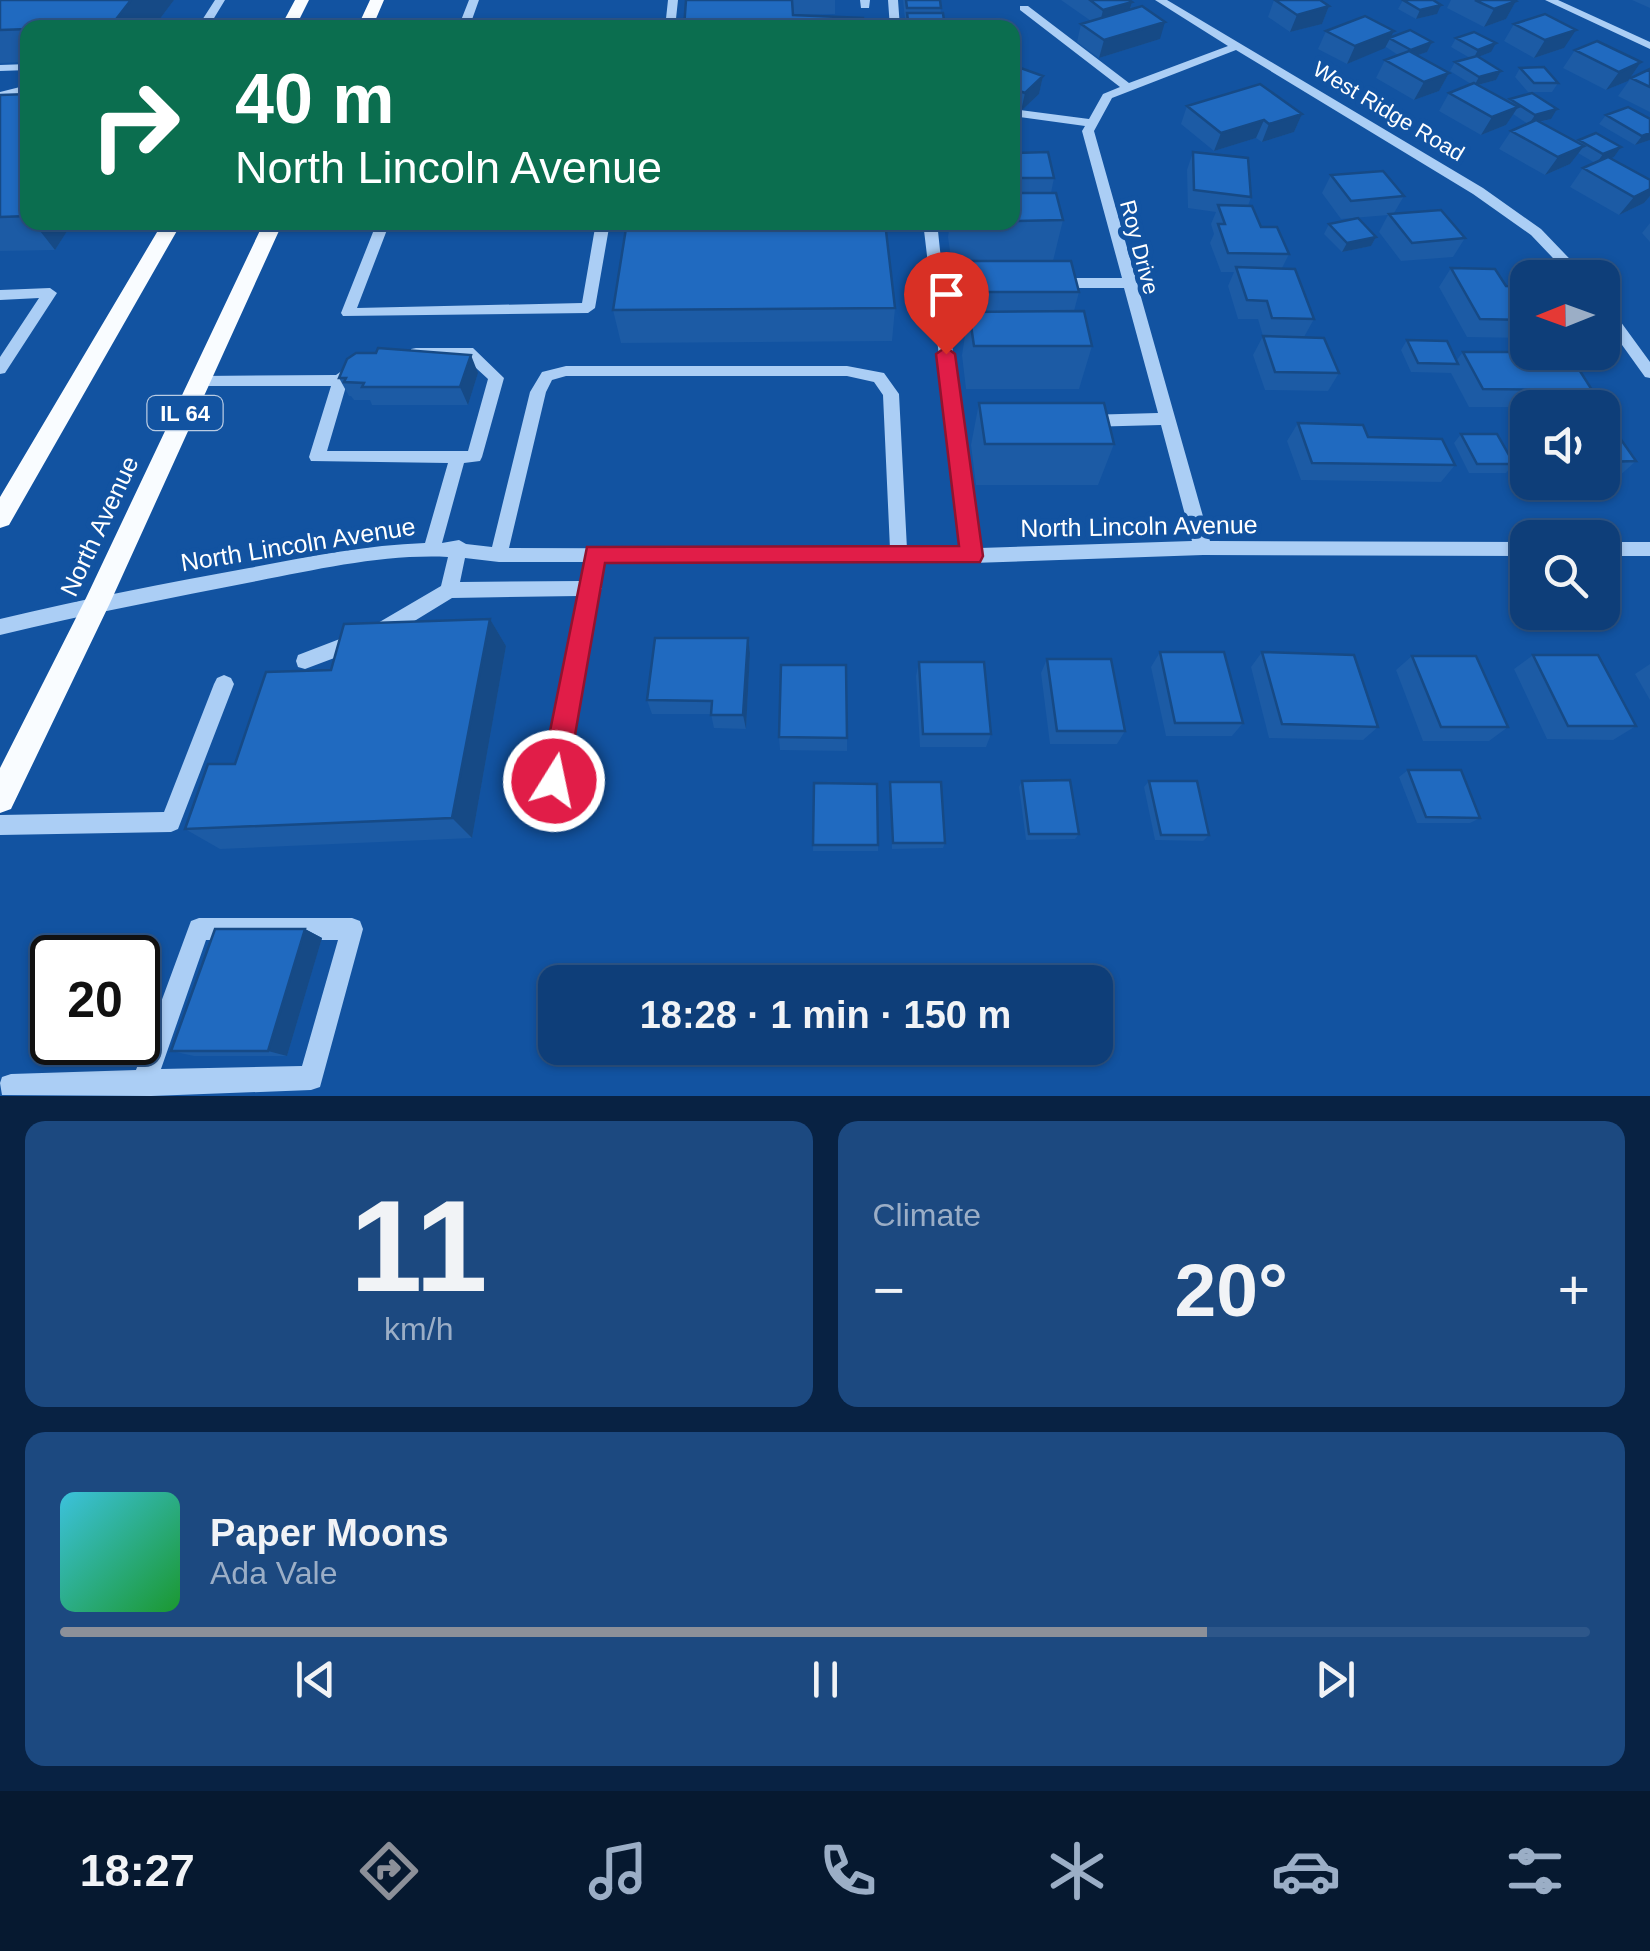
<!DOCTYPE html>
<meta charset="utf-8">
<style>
:root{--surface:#0e3e79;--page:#1c4980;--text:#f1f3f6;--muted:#9baec6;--line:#2e578a;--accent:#8c9099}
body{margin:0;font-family:Arial,sans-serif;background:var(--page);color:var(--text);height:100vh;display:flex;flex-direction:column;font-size:38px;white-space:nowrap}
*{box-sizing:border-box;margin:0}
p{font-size:32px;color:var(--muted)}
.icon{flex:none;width:55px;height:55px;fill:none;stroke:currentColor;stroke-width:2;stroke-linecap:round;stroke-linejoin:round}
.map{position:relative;height:1096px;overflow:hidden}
.details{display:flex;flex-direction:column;gap:25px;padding:25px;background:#082243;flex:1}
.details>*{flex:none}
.hud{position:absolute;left:20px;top:20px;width:1000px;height:210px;border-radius:20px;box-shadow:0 2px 8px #0004,0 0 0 2px var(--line);background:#0b6e4f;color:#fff;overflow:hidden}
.needle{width:65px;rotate:269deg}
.buttons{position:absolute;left:1510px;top:260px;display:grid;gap:20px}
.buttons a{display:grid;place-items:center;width:110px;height:110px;border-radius:20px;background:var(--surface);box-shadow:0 2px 8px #0004,0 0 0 2px var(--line);font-size:50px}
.speed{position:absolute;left:30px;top:935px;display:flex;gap:20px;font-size:50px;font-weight:700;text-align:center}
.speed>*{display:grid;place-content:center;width:130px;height:130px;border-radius:50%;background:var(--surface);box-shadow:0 2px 8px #0004,0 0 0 2px var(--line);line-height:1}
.speed .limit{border:5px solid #111;border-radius:15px;background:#fff;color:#111}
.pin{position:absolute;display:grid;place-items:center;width:85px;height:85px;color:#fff;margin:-102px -42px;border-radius:50% 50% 50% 0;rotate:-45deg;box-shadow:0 0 10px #0007}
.pin .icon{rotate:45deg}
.me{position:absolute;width:110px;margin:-55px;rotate:10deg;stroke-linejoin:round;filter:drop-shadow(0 0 8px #0008)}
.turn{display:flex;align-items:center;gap:35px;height:210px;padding:0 50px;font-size:45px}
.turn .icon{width:130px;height:130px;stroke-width:2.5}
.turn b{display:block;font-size:70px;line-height:85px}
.big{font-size:75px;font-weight:600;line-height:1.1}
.details .card{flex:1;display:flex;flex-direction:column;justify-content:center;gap:15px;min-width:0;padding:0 35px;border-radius:20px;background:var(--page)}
.details .dial{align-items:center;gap:0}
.dial b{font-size:130px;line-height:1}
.song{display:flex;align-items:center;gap:30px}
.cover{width:120px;height:120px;border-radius:15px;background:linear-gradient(135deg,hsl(190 70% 55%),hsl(130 70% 35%))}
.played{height:10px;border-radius:5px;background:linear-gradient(90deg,var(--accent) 75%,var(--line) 75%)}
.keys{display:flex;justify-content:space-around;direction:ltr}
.heat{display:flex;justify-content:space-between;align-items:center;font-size:55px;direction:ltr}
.details .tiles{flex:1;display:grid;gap:25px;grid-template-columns:1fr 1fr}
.card:last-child{grid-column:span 2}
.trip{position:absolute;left:538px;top:965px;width:575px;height:100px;border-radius:20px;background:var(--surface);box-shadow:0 2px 8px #0004,0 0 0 2px var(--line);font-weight:600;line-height:100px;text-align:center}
.tab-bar{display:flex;height:160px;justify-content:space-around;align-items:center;background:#061930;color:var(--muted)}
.tab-bar .icon{width:70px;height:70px}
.tab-bar .active{color:var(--accent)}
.tab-bar b{font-size:45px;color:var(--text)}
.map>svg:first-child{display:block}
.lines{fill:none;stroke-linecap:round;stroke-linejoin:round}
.minor{fill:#abcef5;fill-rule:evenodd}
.major{fill:#f9fcff;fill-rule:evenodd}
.wall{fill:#1c5ba5}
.shaded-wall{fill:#164a86}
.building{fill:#206ac0;stroke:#164a86;stroke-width:2.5}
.route{fill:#e11d48;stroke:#92132f;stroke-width:2.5}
.labels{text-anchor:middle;stroke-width:10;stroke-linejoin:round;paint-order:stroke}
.far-street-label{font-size:22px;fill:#fff;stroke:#1253a1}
.shield{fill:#1253a1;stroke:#b8cbe3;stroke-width:2.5}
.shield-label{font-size:22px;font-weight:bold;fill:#fff}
.street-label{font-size:25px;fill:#fff;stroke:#1253a1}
</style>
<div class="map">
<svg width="1650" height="1096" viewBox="0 0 1650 1096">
<rect width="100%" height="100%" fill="#1253a1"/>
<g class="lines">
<path class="minor" d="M215 0H225L208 28H197Z
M469 0H479L469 28H458Z
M668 0H678L675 28H665Z
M860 0H870L869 8H861Z
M888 0H898L900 28H890Z
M1155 0H1167L1483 188 1541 229 1588 278H1572L1531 235 1473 194 1236 50 1112 98 1094 131 1210 541 1528 542V556L1203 555 972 563 603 562 600 583 602 588 598 594 559 814 555 821 548 824 541 821 537 814 579 596 452 598 385 639 305 669 298 667 296 661 298 655 371 627 441 586 448 557C384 554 320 569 257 581 171 598 85 614 0 635V619C83 599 166 583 249 568 307 557 366 545 425 543L448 463 311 461 309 457 331 386H200L192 381 200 376 336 375 359 359 367 364 347 383 327 451H468L488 379 464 357H411V349L416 348H473L504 378 482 457 480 461 464 463 442 543 459 540 466 544 492 547 530 392 542 372 566 366H847L884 373 899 394 907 549H962L923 222H937L943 278H979L986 283 979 288H944L980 548 1192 541 1161 425 1085 427 1077 421 1085 415 1158 413 1124 288H1055L1048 283 1055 278H1122L1082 131 1085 126 1012 116V109L1089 119 1103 94 1120 87 1020 10V6H1028L1129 83 1228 46ZM566 376H847L874 382 883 395 890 549 509 548 546 392 552 380ZM465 558 499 562H586L582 581 460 582Z
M1545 0H1558L1650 42V49Z
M28 64V70L0 71V65Z
M28 85V92L0 98V92Z
M377 222H390L357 308 582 303 596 222H610L595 308 588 313 343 316 341 313Z
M50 288 57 293 5 373 0 374V357L39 298 0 300V290Z
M1602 301 1607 303 1650 362V378L1645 377 1602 317Z
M1602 542H1650V556H1602Z
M224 675 231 678 234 684 178 829 171 832 0 835V815L164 812 214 684 217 678Z
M199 918H352L360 921 363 929 320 1087 311 1090 151 1096 2 1095 0 1083 2 1077 11 1074 136 1070 188 929 191 921ZM206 940H338L302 1066 161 1069Z"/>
<path class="major" d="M295 0H309L295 28H280Z
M370 0H384L372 28H357Z
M163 222H182L9 525 0 528V497Z
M264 222H283L110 603 11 809 0 813V768L86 598Z"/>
</g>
<path class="wall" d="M0 0H174L153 28H28V62L0 63Z
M686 0H835V14L796 15 864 28Z
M903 0H940L941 13 945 28H906Z
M1061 0H1129L1132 2 1130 10 1160 39 1099 58 1077 42 1081 24 1091 21Z
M1274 0 1329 6 1322 24 1290 32 1268 17Z
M1403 0 1437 14 1416 19 1398 9Z
M1451 0H1514L1516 1 1506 19 1484 27 1447 8Z
M1632 0H1650V8Z
M1514 24 1564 48 1534 58 1504 41Z
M1326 31 1432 42 1427 52 1417 55 1449 73 1439 91 1414 100 1376 78 1385 60 1398 55 1386 47 1347 64 1318 49Z
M1456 38 1491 52 1478 57 1501 71 1496 80 1478 85 1509 102 1510 99 1551 119 1540 122 1577 142 1579 140 1621 147 1614 157 1611 158 1650 180V196L1644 203 1619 215 1570 187 1583 168 1595 163 1578 153 1570 164 1545 175 1499 149 1511 131 1528 124 1513 114 1506 125 1481 135 1439 111 1449 93 1471 84 1450 71 1455 62 1470 58 1451 47Z
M1575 50 1641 62 1628 81 1606 90 1563 68Z
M1012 65 1043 76 1039 94 1021 111 1012 108Z
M1520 68 1558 83 1552 92H1528L1515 77Z
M1650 69V112L1618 96 1631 78Z
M28 94V222H73L55 250 0 251V95Z
M1187 106 1302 114 1294 132 1262 142 1256 138 1214 151 1181 124Z
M1606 115 1650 140 1635 145 1599 124Z
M1012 146 1013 153 1054 178 1051 193 1063 220 1053 261 1079 292 1074 311 1092 346 1079 389H966L962 355 965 336H960L956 305 961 265H952L948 237 950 222H1012Z
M1193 152 1251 197 1248 206 1261 227 1289 254 1282 268 1314 319 1304 337 1263 336 1258 319H1238L1228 286 1234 272H1221L1210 243 1214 234 1211 224 1216 212 1188 208 1187 170Z
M1331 175 1404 196 1394 213 1465 238 1453 257 1401 261 1379 232 1388 215 1341 219 1322 193Z
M1650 223V242L1642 233Z
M1329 224 1376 237 1371 246 1342 252 1324 234Z
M1451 268 1506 286 1527 287 1528 338 1467 337 1439 287Z
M895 308 892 341 621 343 613 310Z
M1263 336 1339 373 1328 391 1265 390 1253 355Z
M1407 340 1456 361 1463 352 1592 390 1575 407H1469L1451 373 1411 372 1401 350Z
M478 373 468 405H372L370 400H354L351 396H349L339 378Z
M979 403 1114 444 1098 485H976L971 445Z
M1602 421 1636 461 1617 478 1602 479Z
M1298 423 1368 437 1455 465 1441 482 1301 480 1287 441Z
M1528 432V452L1520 440Z
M1461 434 1514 464 1506 473H1469L1454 443Z
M490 619 506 646 472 838 220 849 185 829 235 764 331 670Z
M748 638 750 653 746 729 714 728 711 714H652L647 700Z
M1160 652 1243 723 1232 736H1166L1151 667Z
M1262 652 1378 727 1363 740 1269 738 1251 667Z
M1533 655 1636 726 1613 740 1547 739 1514 669Z
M1412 656 1508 727 1489 741H1423L1396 670Z
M1047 659 1125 731 1117 744H1050L1041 673Z
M919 662 991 734 986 747H920L916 676Z
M1650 664V700L1635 674Z
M779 737 847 738V751L780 750Z
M1408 770 1480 818 1470 823H1417L1399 777Z
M1022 781 1079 834 1075 839 1026 840 1019 787Z
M1149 781 1209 835 1203 841 1155 840 1144 787Z
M890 782 945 843 943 848 892 849Z
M814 783 878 845V851H813Z
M305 929 322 938 287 1056H194L171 1051Z"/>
<path class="shaded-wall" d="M131 0H174L153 28 110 27Z
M1516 1 1506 19 1484 27 1494 9Z
M1132 2 1127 19 1099 27 1103 10Z
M1441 5 1437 14 1416 19 1420 10Z
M1329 6 1322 24 1290 32 1297 15Z
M1165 22 1160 39 1099 58 1104 40Z
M1576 30 1564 48 1534 58 1545 40Z
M1394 31 1385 48 1347 64 1355 46Z
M1432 42 1427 52 1406 59 1411 50Z
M1496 43 1491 52 1473 59 1478 50Z
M1641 62 1628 81 1606 90 1619 72Z
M1501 71 1496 80 1474 86 1479 77Z
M1449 73 1439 91 1414 100 1424 82Z
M1043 76 1039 94 1021 111 1025 93Z
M1518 107 1506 125 1481 135 1492 117Z
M1557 109 1551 119 1529 124 1535 115Z
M1302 114 1294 132 1262 142 1269 124Z
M1264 120 1256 138 1214 151 1221 133Z
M1650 133V140L1635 145 1642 136Z
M1584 146 1570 164 1545 175 1558 157Z
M1621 147 1614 157 1596 164 1603 154Z
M1650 189V196L1644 203 1619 215 1634 197Z
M33 222H73L55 250Z
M1376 237 1371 246 1342 252 1347 243Z
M471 355 478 373 468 405 460 387Z
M490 619 506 646 472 838 452 818Z
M748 638 750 653 746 729 743 715Z
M305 929 322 938 287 1056 268 1051Z"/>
<path class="building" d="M0 0H131L110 27 28 28V29L0 30Z
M686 0H792L793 15 863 18 864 28H684Z
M906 0H940L941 8H907Z
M1090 0H1129L1132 2 1103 10Z
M1275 0H1320L1329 6 1297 15Z
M1403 0H1433L1441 5 1420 10Z
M1475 0H1514L1516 1 1494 9Z
M1142 6 1165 22 1104 40 1081 24Z
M907 13H943L945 28H909Z
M1545 14 1576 30 1545 40 1514 24Z
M1365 16 1394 31 1355 46 1326 31Z
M1410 30 1432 42 1411 50 1389 38Z
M1474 32 1496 43 1478 50 1456 38Z
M1597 41 1641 62 1619 72 1575 50Z
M1409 51 1449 73 1424 82 1385 60Z
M1477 56 1501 71 1479 77 1455 62Z
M1012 65 1043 76 1025 93 1012 88Z
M1544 67 1558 83H1534L1520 68Z
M1650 69V87L1631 78Z
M1474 83 1518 107 1492 117 1449 93Z
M1260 84 1302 114 1269 124 1264 120 1221 133 1187 106Z
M1532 93 1557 109 1535 115 1510 99Z
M28 94V216L0 217V95Z
M1628 107 1650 119V133L1642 136 1606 115Z
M1536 120 1584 146 1558 157 1511 131Z
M1596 133 1621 147 1603 154 1579 140Z
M1048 152 1054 178H1012V153Z
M1193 152 1248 158 1251 197 1194 190Z
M1608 157 1650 180V189L1634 197 1583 168Z
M1383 171 1404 196 1351 201 1331 175Z
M1012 193H1056L1063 220 1012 221Z
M1218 205 1252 206 1261 227H1277L1289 254 1228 253 1218 224H1225Z
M1441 210 1465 238 1412 243 1389 214Z
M1358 218 1376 237 1347 243 1329 224Z
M627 222H885L895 308 613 310Z
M962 261H1071L1079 292H966Z
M1236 267 1295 269 1314 319 1272 318 1267 301 1247 300Z
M1451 268 1495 269 1506 286 1527 287 1528 320 1480 319Z
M1084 311 1092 346H974L969 312Z
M1263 336 1324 338 1339 373 1275 372Z
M1407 340 1447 341 1458 364 1418 363Z
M378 348 471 355 460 387H362L364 383 344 382 346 378H339L347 359 356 353H376Z
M1463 352H1568L1592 390 1483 389Z
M979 403H1104L1114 444H985Z
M1602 421H1608L1636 461 1602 462Z
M1298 423 1363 425 1368 437 1442 439 1455 465 1312 463Z
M1461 434H1497L1514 464H1477Z
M490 619 452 818 185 829 208 764H235L266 672 331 670 344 624Z
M655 638H748L743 715H711L712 701 647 700Z
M1160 652H1224L1243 723H1175Z
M1262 652 1354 655 1378 727 1282 724Z
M1533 655H1598L1636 726H1568Z
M1412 656H1476L1508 727H1441Z
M1047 659H1111L1125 731H1057Z
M919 662H984L991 734H923Z
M781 665H846L847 738 779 737Z
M1408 770H1461L1480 818 1426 817Z
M1070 780 1079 834H1029L1022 781Z
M1149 781H1197L1209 835H1161Z
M890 782H941L945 843H893Z
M814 783 877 784 878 845H813Z
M215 929H305L268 1051H171Z"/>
<path class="route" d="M946 347 955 354 983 556 980 562 605 563 567 781 563 790 554 794 544 790 540 781 587 547 959 546 936 354Z"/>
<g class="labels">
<g class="far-street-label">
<text transform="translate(1389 111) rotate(31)" y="8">West Ridge Road</text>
<text transform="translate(1140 247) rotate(75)" y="8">Roy Drive</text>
</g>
<rect class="shield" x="147.5" y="396" width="75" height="34" rx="8"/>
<g class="shield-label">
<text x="185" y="421">IL 64</text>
</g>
<g class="street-label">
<text transform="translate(99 526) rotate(-65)" y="9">North Avenue</text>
<text transform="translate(1139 526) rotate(-1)" y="9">North Lincoln Avenue</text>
<text transform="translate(298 544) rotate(-9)" y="9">North Lincoln Avenue</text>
</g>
</g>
</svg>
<div class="buttons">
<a><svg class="needle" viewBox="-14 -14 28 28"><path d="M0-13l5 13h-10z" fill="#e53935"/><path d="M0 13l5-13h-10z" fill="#9baec6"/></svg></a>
<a><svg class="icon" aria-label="sound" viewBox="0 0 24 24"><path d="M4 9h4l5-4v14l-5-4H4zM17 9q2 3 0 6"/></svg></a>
<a><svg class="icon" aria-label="search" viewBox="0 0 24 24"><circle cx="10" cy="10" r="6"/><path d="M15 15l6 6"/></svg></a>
</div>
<div class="speed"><div class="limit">20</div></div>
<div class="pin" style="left:946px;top:354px;background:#d93025"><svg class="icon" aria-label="arrive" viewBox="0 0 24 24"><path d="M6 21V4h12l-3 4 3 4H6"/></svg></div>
<svg class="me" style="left:554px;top:781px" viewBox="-20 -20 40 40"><circle r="17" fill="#e11d48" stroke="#fff" stroke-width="3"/><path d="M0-11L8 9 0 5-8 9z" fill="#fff"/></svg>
<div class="trip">18:28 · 1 min · 150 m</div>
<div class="hud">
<div class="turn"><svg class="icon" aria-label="right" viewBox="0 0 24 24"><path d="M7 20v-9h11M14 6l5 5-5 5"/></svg><div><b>40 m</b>North Lincoln Avenue</div></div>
</div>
</div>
<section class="details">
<div class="tiles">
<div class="card dial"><b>11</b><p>km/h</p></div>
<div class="card"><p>Climate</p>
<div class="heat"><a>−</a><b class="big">20°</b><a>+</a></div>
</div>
<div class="card">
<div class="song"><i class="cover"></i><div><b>Paper Moons</b><p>Ada Vale</p></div></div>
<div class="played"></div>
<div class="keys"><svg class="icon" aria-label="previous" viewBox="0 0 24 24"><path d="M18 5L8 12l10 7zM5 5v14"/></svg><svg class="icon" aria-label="pause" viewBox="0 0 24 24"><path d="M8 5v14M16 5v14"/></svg><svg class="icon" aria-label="next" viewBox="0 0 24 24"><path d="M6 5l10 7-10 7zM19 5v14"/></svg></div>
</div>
</div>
</section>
<nav class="tab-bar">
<b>18:27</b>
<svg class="icon active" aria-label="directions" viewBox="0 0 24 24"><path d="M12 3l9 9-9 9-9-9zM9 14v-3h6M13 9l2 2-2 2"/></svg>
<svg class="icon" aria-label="music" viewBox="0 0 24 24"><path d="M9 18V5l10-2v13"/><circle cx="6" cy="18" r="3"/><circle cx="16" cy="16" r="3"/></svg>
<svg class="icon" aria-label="phone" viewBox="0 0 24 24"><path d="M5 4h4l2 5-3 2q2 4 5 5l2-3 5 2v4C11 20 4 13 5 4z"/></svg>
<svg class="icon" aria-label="climate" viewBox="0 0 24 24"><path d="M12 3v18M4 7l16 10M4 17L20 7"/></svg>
<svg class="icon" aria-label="car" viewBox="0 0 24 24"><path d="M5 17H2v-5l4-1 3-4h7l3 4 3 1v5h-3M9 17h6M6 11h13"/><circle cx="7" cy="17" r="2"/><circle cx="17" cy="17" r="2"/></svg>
<svg class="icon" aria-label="filters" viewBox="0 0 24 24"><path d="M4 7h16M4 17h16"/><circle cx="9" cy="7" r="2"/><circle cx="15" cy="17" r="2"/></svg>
</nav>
